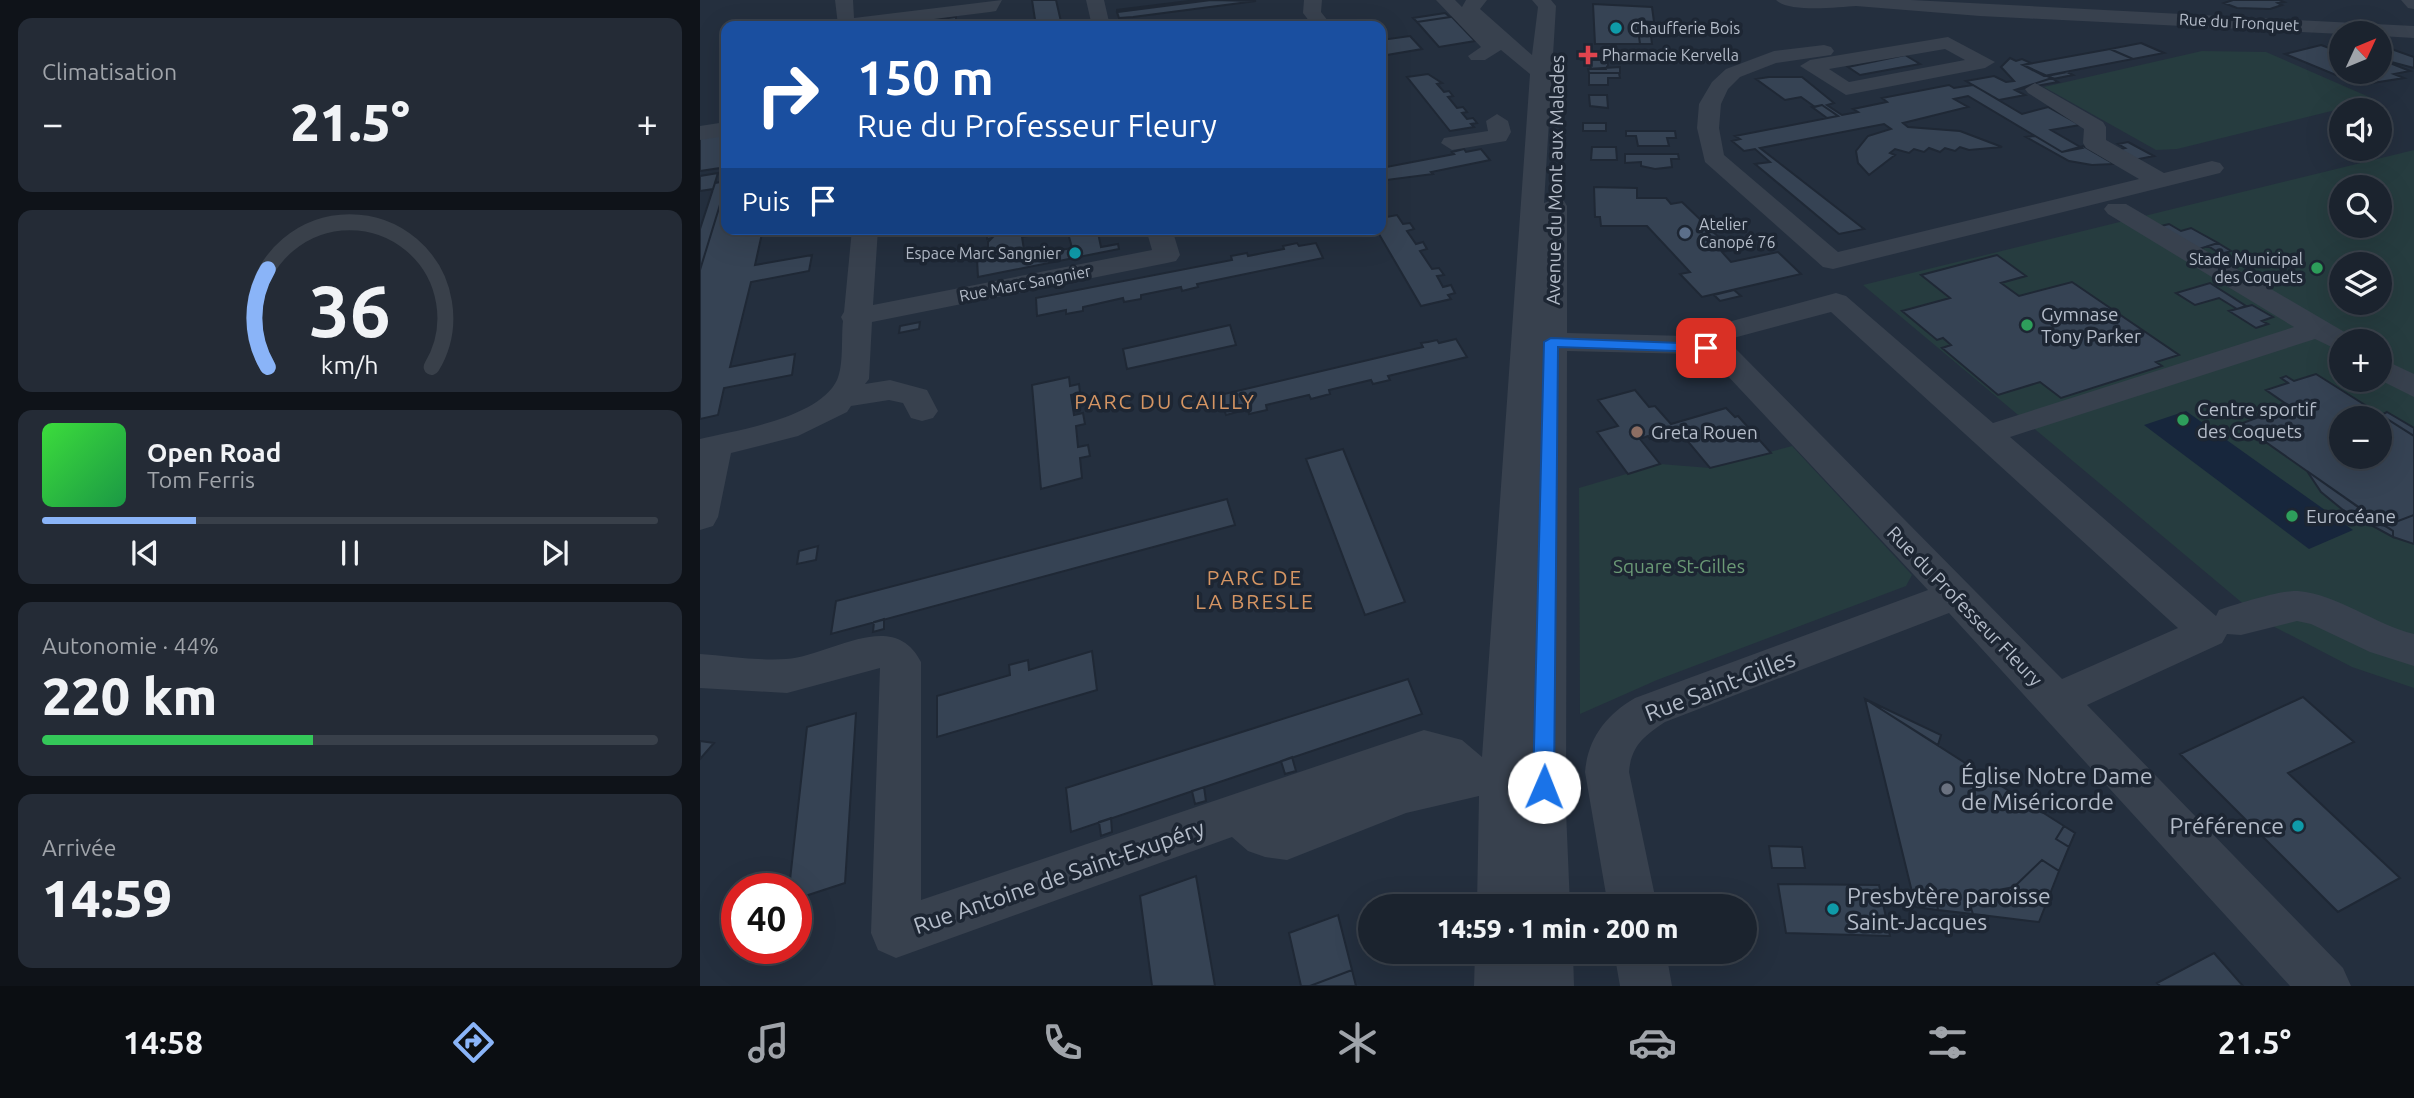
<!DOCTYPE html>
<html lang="fr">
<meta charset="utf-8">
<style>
:root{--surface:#1b232e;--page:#242b36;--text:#f1f3f6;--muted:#a0a4aa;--line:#39404a;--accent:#8ab4f8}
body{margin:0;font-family:Ubuntu,sans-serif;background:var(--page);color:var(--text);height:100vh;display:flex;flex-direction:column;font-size:26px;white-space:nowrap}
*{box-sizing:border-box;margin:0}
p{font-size:23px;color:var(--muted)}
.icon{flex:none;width:38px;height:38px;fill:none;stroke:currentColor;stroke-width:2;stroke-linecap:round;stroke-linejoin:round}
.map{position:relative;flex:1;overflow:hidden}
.sheet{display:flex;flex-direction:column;gap:18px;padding:18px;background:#0f1319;width:700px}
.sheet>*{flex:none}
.top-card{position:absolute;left:21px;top:21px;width:665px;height:214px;border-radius:14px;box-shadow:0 7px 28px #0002,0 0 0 2px var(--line);background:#1a4fa0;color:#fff;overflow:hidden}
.needle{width:46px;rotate:46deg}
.tools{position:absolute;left:1629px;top:21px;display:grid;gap:14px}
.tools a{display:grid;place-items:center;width:63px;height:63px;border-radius:50%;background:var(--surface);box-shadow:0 7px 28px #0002,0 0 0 2px var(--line);font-size:35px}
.speed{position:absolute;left:21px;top:873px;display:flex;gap:14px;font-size:35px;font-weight:700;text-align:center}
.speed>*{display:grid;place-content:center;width:91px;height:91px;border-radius:50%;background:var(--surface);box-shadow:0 7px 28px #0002,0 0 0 2px var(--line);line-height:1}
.speed .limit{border:10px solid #d22;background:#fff;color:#111}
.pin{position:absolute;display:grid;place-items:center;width:60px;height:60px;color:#fff;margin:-30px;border-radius:14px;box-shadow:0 4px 10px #0006}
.me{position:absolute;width:77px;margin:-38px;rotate:1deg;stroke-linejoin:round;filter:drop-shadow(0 0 5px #0008)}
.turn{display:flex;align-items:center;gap:24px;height:147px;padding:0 21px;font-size:32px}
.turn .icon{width:91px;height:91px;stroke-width:2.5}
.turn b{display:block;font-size:49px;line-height:60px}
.then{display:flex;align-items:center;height:66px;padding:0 21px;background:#0003;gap:14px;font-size:26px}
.big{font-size:52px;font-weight:800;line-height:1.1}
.sheet .tile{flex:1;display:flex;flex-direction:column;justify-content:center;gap:10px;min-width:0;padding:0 24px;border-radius:14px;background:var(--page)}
.sheet .dial{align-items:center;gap:0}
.dial svg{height:182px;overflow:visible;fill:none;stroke:var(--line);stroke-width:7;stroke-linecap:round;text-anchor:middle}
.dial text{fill:var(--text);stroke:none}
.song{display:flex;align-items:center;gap:21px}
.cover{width:84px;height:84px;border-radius:10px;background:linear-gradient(135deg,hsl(120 70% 55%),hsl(140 70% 35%))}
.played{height:7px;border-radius:4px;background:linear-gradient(90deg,var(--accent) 25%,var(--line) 25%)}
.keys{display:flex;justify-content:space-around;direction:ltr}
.heat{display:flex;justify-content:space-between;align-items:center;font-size:38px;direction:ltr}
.charge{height:10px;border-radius:5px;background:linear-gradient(90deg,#34c759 44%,var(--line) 0)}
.trip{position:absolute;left:658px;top:894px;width:399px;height:70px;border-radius:35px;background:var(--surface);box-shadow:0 7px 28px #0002,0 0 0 2px var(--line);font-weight:800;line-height:70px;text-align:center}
.tab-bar{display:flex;height:112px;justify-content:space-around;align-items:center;background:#0b0e12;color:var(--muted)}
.tab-bar .icon{width:49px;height:49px}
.tab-bar .on{color:var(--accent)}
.tab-bar b{font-size:32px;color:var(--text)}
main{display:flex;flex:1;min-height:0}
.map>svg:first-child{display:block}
.green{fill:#263c3f;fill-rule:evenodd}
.water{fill:#17263c}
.building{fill:#364354;stroke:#1f2835;stroke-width:2;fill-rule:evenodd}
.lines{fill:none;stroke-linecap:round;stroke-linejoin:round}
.minor{fill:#38414e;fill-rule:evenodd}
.route{fill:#1a73e8;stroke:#114b97;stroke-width:2}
.culture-dot{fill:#0f9aa8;stroke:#1d2633;stroke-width:2.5}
.health-dot{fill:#e0444e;stroke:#1d2633;stroke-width:2.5}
.service-dot{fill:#5c6f8a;stroke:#1d2633;stroke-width:2.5}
.leisure-dot{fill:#2e9e5b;stroke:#1d2633;stroke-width:2.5}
.education-dot{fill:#8d6e63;stroke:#1d2633;stroke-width:2.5}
.worship-dot{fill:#6b7280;stroke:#1d2633;stroke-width:2.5}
.labels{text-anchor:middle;stroke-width:7;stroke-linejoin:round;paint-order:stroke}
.far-street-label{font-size:16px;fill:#b4bcc9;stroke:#1d2633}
.far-poi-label{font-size:16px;fill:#b4bcc9;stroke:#1d2633;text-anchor:start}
.street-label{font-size:19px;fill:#b4bcc9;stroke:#1d2633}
.poi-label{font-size:19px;fill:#b4bcc9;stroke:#1d2633;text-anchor:start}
.park-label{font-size:19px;fill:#6b9a76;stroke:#1d2633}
.neighbourhood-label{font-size:21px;letter-spacing:2px;fill:#d59563;stroke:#1d2633}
.near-street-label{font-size:23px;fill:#b4bcc9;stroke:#1d2633}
.near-poi-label{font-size:23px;fill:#b4bcc9;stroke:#1d2633;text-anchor:start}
</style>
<main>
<section class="sheet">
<div class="tile"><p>Climatisation</p>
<div class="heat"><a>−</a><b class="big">21.5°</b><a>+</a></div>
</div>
<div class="tile dial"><svg viewBox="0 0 100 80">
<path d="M14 69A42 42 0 1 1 86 69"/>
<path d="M14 69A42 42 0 0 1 14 26" stroke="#8ab4f8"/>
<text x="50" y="56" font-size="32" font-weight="700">36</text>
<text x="50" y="72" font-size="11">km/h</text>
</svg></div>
<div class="tile">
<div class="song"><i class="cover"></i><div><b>Open Road</b><p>Tom Ferris</p></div></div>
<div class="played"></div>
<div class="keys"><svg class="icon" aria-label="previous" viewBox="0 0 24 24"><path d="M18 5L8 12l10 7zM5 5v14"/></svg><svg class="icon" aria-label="pause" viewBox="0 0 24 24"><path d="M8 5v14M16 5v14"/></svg><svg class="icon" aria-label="next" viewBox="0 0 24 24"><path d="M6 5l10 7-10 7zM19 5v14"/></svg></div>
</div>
<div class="tile"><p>Autonomie · 44%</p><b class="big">220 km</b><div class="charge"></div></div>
<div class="tile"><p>Arrivée</p><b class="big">14:59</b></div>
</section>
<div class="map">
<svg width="1714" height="986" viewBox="0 0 1714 986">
<rect width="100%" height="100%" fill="#242f3e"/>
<path class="green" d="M1502 51 1566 52 1676 100 1477 149 1456 150 1344 87Z
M1714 150V688L1652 667 1565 622 1163 285ZM1642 187H1680V226H1642ZM1642 264H1680V303H1642ZM1642 341H1680V380H1642ZM1642 418H1680V457H1642Z
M1092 446 1212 575 1206 586 957 680 880 714 879 488 960 464 1010 468Z"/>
<path class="water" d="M1486 411 1653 530 1609 549 1444 425Z"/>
<path class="building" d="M332 0H356L362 26H336Z
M511 0 417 12V10L497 0Z
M511 0 556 1 433 17 419 18 417 12Z
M1579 0 1584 2 1578 3 1582 5 1570 9 1537 8 1524 3 1533 0Z
M893 4 952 7 954 22 937 21 940 44H895Z
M745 13 750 17 717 22 713 18Z
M256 17V25L250 26H186Z
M750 17H752L775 41 739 47 717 22Z
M937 21 949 22 952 44H940Z
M710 36 722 49 681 56V40Z
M1441 43 1464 53 1433 59 1410 49Z
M1621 45 1629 48 1642 46V72H1680V59L1710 71 1694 74 1704 78 1660 85 1585 54Z
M1680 45 1714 57V68L1680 59 1685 57 1680 55Z
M1410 49 1433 59 1344 76 1323 65Z
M888 54H936L937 60H882Z
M1205 55 1220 64 1160 75 1148 67Z
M1310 58 1316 61 1322 59 1331 63 1323 65 1352 78 1315 90 1325 95 1299 100 1266 81 1294 76 1306 82 1314 81 1301 67Z
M888 60H908V65L906 69H891Z
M920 67V73H889L888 69Z
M1367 72 1373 75 1353 79 1358 82 1315 90 1352 78 1347 76Z
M889 73H919L920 78H908V85H889Z
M728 74 742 83 737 84 744 92 749 91 753 96 748 97 757 108 763 107 767 112 762 113 767 119 773 118 777 123 771 124 774 127 750 131 707 77Z
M1069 77H1102L1134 103 1127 105 1142 115 1158 112 1153 109 1187 102 1182 98 1249 85 1254 88 1273 85 1322 114 1348 107 1380 125 1351 130 1382 148 1362 152 1268 96 1254 99 1268 107 1203 123 1208 127 1260 131 1302 147 1269 150 1260 147 1255 151 1245 148 1240 152 1229 148 1224 152 1214 149 1209 153 1195 149 1190 153 1195 155 1169 175 1158 163 1156 151 1168 136 1191 129 1184 124 1060 148 1164 229 1139 234 1055 164 1070 162 1055 149 1044 151 1032 141 1040 139 1035 136 1138 116 1122 105 1115 107 1101 97 1085 100 1056 79Z
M889 95H907L908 108 890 106Z
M1122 105 1138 116 1127 118 1112 107Z
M883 123H906V131H883Z
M926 131H975L976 138H967L969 146H938L936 136H926Z
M26 134V149L20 168 0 171V138Z
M1335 136 1362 152 1383 146 1414 164 1392 165 1369 161 1326 137Z
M1428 142 1454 156 1434 160 1416 150 1425 148 1418 144Z
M892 147H916L917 160H891Z
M764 149 766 152 781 149 790 160 731 172 733 174 686 180 687 183 681 184V168L754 154 752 152Z
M925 154H978L979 159H971L972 167 955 169 941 166V162L925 163Z
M18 173 13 189 0 191V176Z
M26 181V185L0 270V229L15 183Z
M26 185V229H63L55 265 112 255 109 271 51 282 30 367 95 354 92 375 24 388 18 415 0 419V270Z
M894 187 937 188V198H966L971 204 982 202 1032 250 1022 252 1031 262 1078 252 1101 274 1002 297 980 274 990 272 947 226H901L900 217H895Z
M697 215 703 224 710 223 714 229 707 231 716 244 723 242 727 249 720 251 732 269 739 268 744 275 737 276 743 287 751 285 755 293 748 295 751 299 721 306 676 229H681V218Z
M1469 224 1481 231 1491 228 1518 243 1496 250 1457 227Z
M291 229H363L322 237 324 250 332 248 333 255 372 248 367 229H402V232L398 233 401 247 418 244 419 249 278 277 277 259 293 256 292 249 288 250V242L292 238 287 239V232Z
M597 243 599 246 616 243 623 258 497 284 498 287 482 291 481 287 441 295V299L424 302 423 298 383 307V311L377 312 366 314V310L337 316 336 298 532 260 531 256 547 253 548 256 584 249 583 246Z
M1518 243 1531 251 1521 254 1508 246Z
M1297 255 1326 276 1301 283 1319 296 1372 282 1479 355 1456 362 1462 366 1361 398 1340 382 1298 395 1242 348 1251 345 1243 338 1237 340 1202 311 1250 298 1221 275Z
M1510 283 1546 306 1537 309 1519 298 1495 305 1476 293Z
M1034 290 1041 296 1020 301 1014 295Z
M1552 305 1573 317 1562 321 1568 324 1556 328 1529 311Z
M220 322 219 329 199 333 200 326Z
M530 325 536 345 427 369 423 349Z
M756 339 767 357 688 376 690 380 673 384 671 380 629 390 630 394 611 399 609 395 566 405 567 410 549 414 548 409 526 415 520 395 723 347 721 343 728 342 737 340 739 343Z
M1616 374 1714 436V515L1685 526 1540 424 1589 406 1566 390 1588 383 1581 378 1586 376 1594 381ZM1642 418H1680V457H1642Z
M369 377 370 386 379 384 380 393 371 395 374 415 383 413 385 424 376 426 378 447 388 445 390 456 380 458 382 478 341 489 332 385Z
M935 390 949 407 955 406 971 424 1026 408 1035 417 1038 416 1071 453 1010 468 985 438 990 437 984 429 950 439 948 436 940 439 960 464 928 474 897 432 918 426 898 400Z
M1687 412 1714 428V436L1681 415Z
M643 449 705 602 665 615 606 459Z
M1607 471 1693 531V537L1643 510 1621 492Z
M527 499 535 525 131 634 136 601Z
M1714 515V544L1693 537V531L1685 526Z
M118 546 116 560 97 564 99 551Z
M184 619V629L173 632 174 622Z
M392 651 397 690 237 737V696L310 675 309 665 328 660 329 670Z
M708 679 722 714 371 832 366 788Z
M1603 697 1654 742 1588 773 1700 878 1638 912 1480 754Z
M1165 699 1241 735 1238 745Z
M1165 699 1364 826 1356 839 1369 847 1359 871 1342 860 1314 887 1267 896 1273 914 1238 910 1236 898 1213 896Z
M156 713 145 883 96 899V889H89L107 727Z
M0 741 14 743 0 759Z
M592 757 596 771 585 774 581 761Z
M504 787 506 801 495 804 492 791Z
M411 818 412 832 401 836 399 822Z
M1364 826 1375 833 1369 847 1356 839Z
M1069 846 1102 847 1105 868H1072Z
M1342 860 1359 871 1339 922 1273 914 1267 896 1314 887Z
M496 876 515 986H452L440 896Z
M1078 884 1179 885 1190 936 1086 933Z
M1213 896 1236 898 1238 910 1216 907Z
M638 915 652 970 610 986H601L589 933Z
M1514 953 1543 986H1460L1457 983Z
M652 970 656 986H610Z"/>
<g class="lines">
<path class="minor" d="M135 0H153L154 18 302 0 296 11 290 12 178 26 138 25Z
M386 0H404L410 26H392Z
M604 0H622L621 12 632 26H613L603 13Z
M736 0H755L762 7 766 0H787L780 9 832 55 838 7 832 0H851L856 6 844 203 855 199 864 201 867 206V333L987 336 995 331 1136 293 1146 296 1293 423 1594 327 1408 214 1404 209 1408 204H1426L1653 337 1656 341H1642V352L1615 339 1310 437 1516 616 1519 610C1537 604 1580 590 1598 591 1639 595 1674 624 1714 634V666L1670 652 1611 624 1597 621 1541 635 1527 634 1522 643 1387 705 1643 968 1651 986H1590L1249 613 965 722C944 736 931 746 929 772L957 906H908L885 772C888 738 906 715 935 698L1228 590 1010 357 993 354 867 351 866 810 870 906H777L779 796 706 813 587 860 565 857 548 851 532 837 196 958 178 950 171 933 180 668 87 693 0 688V654C28 656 58 661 86 659 131 656 193 607 221 662V900L724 730 762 740 782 757 830 74 801 50 785 60H771L768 56 781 47ZM1131 312 1478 628 1362 679 1031 344 1022 341Z
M1076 0H1211L1714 26V38L1680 36V33L1642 34 1280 16 1156 6C1139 7 1089 13 1076 0Z
M1701 0H1714V9L1708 8Z
M1248 37 1295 62 1285 68 1146 95 1100 66 1110 60ZM1245 49 1265 60 1149 82 1129 69Z
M1124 45 1131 47 1134 51 1131 55 1076 63 1040 77 1028 89 1021 104 1019 128 1024 155 1138 252 1439 179 1386 148 1383 143 1384 129 1328 93 1325 89 1335 83 1403 122 1406 127V140L1464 173 1512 161 1520 163 1524 168 1520 173 1133 269 1123 267 1005 162 997 128 999 104 1012 82 1026 69 1074 51Z
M797 114 808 121 811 132 806 141 752 150 741 143 744 138 788 131 786 121Z
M26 122V136L0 140V126Z
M152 229H178L173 305 452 250 446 229H472L480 255 476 261 467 263 172 322 169 379 165 384 190 380 227 390 238 411 233 418 222 421 211 418 203 403 189 400 151 406 147 412 98 436 31 453 18 517 13 526 0 530V439C38 430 119 418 137 380 144 365 141 338 143 321L141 317 144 312Z
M1680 358 1714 374V397L1680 380Z
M775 952H873L874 986H774Z
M914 952H966L972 986H920Z"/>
</g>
<path class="route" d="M851 338 1006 344 1013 348 1006 352 858 347 854 787 851 793 844 796 836 793 833 787 844 342Z"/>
<g class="culture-dot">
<circle cx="916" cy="28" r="7"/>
<circle cx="375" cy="253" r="7"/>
<circle cx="1598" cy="826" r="7"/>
<circle cx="1133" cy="909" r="7"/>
</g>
<path class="health-dot" d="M884.5 44.5h7v7h7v7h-7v7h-7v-7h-7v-7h7z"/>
<circle class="service-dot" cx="985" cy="233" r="7"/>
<g class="leisure-dot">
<circle cx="1617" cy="268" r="7"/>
<circle cx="1327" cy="325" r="7"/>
<circle cx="1483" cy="420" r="7"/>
<circle cx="1592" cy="516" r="7"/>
</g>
<circle class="education-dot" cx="937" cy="432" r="7"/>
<circle class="worship-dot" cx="1247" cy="789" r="7"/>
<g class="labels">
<g class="far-street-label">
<text transform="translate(1539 22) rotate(3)" y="6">Rue du Tronquet</text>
<text transform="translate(325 283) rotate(-11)" y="6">Rue Marc Sangnier</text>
</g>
<g class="far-poi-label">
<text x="930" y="34">Chaufferie Bois</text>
<text x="902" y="61">Pharmacie Kervella</text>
<text x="999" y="230">Atelier<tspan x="999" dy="18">Canopé 76</tspan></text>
<text x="361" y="259" text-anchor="end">Espace Marc Sangnier</text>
<text x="1603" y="265" text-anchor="end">Stade Municipal<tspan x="1603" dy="18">des Coquets</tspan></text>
</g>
<g class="street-label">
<text transform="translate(855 180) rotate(-89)" y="7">Avenue du Mont aux Malades</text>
<text transform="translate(1265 606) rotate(46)" y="7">Rue du Professeur Fleury</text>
</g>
<g class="poi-label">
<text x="1341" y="321">Gymnase<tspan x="1341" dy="22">Tony Parker</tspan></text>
<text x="1497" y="416">Centre sportif<tspan x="1497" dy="22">des Coquets</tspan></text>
<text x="951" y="439">Greta Rouen</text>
<text x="1606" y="523">Eurocéane</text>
</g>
<g class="park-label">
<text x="979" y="573">Square St-Gilles</text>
</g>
<g class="neighbourhood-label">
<text x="465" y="409">PARC DU CAILLY</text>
<text x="555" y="585">PARC DE<tspan x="555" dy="24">LA BRESLE</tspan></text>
</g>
<g class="near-street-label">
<text transform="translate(1020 686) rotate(-21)" y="8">Rue Saint-Gilles</text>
<text transform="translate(359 877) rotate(-19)" y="8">Rue Antoine de Saint-Exupéry</text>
</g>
<g class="near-poi-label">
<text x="1261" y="784">Église Notre Dame<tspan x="1261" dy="26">de Miséricorde</tspan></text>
<text x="1584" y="834" text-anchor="end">Préférence</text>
<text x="1147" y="904">Presbytère paroisse<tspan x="1147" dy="26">Saint-Jacques</tspan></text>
</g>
</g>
</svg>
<div class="tools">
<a><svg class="needle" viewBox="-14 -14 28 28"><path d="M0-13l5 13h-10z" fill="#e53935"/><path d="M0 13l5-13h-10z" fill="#a0a4aa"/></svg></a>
<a><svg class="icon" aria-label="sound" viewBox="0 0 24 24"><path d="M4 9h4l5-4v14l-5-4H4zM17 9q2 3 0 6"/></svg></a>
<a><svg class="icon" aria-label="search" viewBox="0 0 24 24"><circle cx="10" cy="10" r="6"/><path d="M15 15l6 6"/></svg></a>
<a><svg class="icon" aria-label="layers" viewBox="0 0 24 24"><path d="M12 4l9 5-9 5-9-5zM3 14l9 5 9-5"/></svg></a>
<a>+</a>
<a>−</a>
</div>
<div class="speed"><div class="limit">40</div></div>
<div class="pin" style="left:1006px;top:348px;background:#d93025"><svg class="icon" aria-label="arrive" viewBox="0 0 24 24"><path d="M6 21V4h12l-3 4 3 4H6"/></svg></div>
<svg class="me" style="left:844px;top:787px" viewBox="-20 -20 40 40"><circle r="19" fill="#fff"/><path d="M0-13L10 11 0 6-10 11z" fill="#1a73e8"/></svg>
<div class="trip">14:59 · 1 min · 200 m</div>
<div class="top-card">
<div class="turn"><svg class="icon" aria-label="right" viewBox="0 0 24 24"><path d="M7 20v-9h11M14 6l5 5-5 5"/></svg><div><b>150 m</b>Rue du Professeur Fleury</div></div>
<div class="then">Puis<svg class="icon" aria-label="arrive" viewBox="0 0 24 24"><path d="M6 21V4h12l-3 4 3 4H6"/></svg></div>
</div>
</div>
</main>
<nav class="tab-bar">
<b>14:58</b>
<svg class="icon on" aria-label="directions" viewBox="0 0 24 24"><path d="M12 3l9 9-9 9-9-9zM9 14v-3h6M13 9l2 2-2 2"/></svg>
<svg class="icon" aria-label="music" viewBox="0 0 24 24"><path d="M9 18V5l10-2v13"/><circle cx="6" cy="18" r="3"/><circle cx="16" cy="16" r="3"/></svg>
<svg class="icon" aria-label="phone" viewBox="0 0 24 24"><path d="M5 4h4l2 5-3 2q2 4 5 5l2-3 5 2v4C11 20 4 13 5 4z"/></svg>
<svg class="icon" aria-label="climate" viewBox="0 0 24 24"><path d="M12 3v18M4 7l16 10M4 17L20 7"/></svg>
<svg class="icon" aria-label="car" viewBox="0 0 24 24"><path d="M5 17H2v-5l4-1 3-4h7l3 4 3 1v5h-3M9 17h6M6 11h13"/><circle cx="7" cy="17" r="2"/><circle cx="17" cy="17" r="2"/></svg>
<svg class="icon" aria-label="filters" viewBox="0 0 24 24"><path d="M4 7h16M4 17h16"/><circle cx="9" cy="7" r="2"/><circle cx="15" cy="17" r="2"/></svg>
<b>21.5°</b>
</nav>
